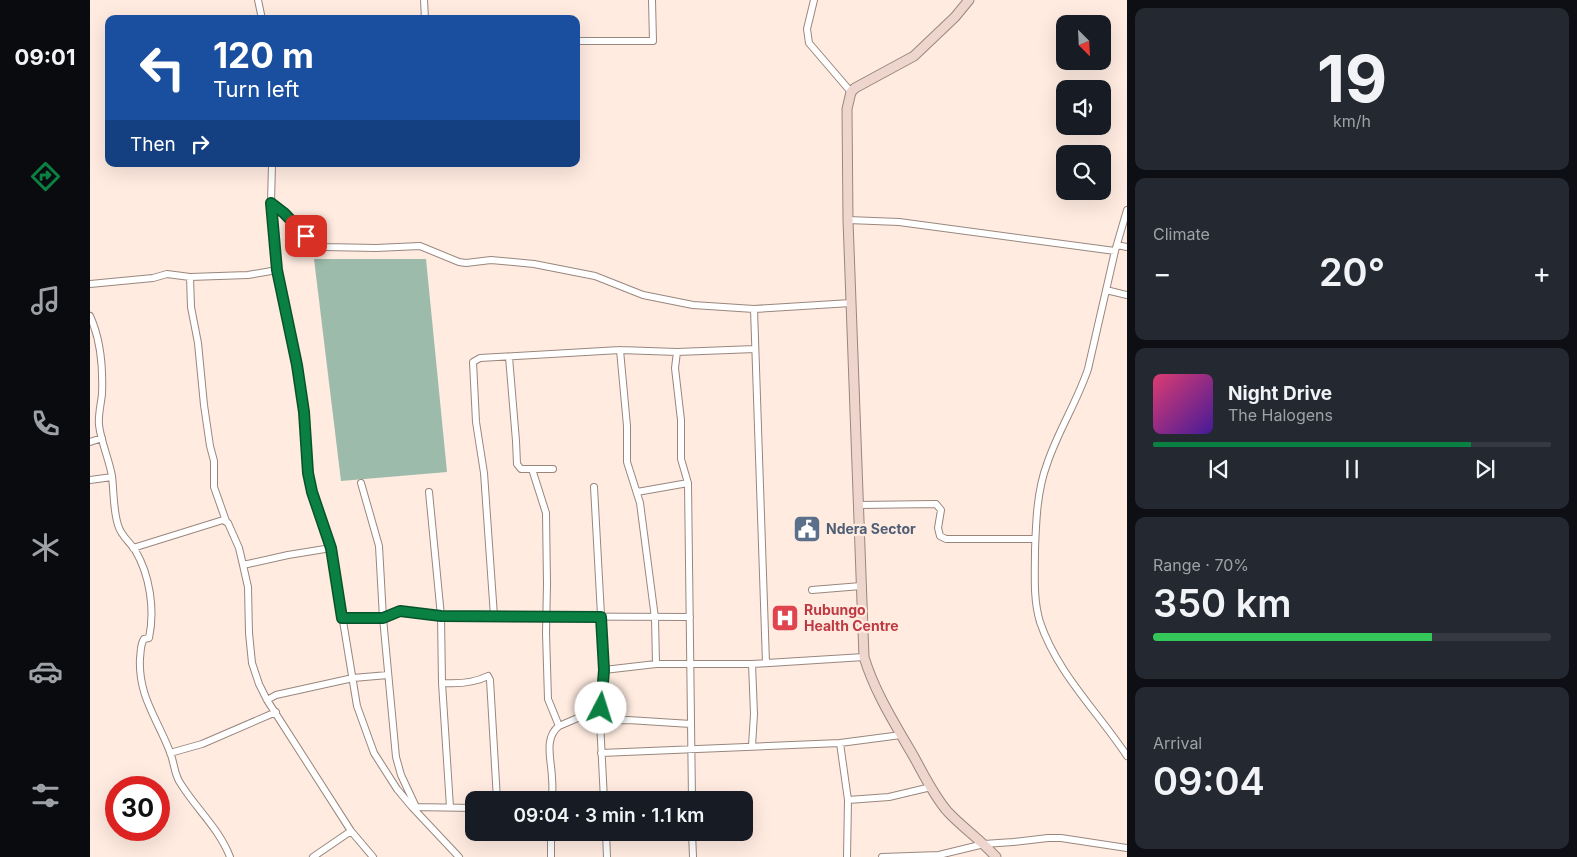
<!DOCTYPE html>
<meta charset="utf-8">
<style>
:root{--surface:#171b24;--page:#242831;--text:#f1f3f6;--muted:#9ea1a6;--line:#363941;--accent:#0b8043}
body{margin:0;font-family:Inter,sans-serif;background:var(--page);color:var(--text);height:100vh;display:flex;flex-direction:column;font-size:19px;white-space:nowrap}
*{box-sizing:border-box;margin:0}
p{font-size:16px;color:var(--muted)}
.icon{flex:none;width:28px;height:28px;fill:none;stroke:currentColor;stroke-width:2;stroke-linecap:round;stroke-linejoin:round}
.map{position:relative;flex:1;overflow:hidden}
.sheet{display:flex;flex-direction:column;gap:8px;padding:8px;background:#0d0f14;width:450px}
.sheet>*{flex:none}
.guide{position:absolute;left:15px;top:15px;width:475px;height:152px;border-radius:10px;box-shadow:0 5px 20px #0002;background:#1a4fa0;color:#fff;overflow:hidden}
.needle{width:32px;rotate:156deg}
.tools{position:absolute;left:966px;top:15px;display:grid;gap:10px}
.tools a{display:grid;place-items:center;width:55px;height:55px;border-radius:10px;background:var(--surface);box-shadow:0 5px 20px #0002;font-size:25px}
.speed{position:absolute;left:15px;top:776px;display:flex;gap:10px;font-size:25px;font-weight:700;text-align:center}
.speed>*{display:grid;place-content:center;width:65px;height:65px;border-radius:50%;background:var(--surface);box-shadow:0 5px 20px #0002;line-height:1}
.speed .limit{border:8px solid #d22;background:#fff;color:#111}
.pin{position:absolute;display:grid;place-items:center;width:42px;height:42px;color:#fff;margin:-21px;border-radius:10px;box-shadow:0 2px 8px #0006}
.me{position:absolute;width:55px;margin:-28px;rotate:5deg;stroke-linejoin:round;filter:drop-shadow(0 0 4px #0008)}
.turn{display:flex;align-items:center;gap:18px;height:105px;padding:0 25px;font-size:22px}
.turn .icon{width:65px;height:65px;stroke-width:2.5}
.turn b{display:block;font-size:35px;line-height:42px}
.then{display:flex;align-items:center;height:48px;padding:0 25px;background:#0003;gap:10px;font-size:19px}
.big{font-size:38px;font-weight:600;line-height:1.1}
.sheet .card{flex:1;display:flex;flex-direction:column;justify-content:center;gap:8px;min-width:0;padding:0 18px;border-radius:10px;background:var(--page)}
.sheet .dial{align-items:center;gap:0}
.dial b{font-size:65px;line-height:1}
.song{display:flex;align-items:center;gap:15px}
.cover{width:60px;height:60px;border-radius:8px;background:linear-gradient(135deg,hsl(340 70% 55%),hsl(260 70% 35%))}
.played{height:5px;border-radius:2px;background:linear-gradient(90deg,var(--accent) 80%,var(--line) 80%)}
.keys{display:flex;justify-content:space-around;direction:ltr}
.heat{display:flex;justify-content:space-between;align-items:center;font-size:28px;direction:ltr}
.charge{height:8px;border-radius:4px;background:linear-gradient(90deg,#34c759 70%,var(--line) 0)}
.trip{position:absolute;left:375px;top:791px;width:288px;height:50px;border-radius:10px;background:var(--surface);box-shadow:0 5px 20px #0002;font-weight:600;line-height:50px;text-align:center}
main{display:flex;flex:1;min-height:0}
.menu{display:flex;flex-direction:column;width:90px;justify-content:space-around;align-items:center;background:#090b0e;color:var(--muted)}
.menu .icon{width:35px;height:35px}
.menu .on{color:var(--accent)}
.menu b{font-size:22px;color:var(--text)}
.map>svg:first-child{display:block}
.forest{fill:#9cbbaa}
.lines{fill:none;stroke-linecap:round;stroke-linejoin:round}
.street-casing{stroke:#99877e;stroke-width:8}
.secondary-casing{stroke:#99877e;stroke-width:11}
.street{stroke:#fff;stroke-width:6}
.secondary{stroke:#eed5ce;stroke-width:9}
.route-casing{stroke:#07532c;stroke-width:12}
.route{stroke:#0b8043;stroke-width:9}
.labels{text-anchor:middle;stroke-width:4.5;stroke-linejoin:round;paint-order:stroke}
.service-label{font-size:14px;font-weight:bold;fill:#4e5e75;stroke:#ffebe0;text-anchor:start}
.health-label{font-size:14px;font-weight:bold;fill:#be3a42;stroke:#ffebe0;text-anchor:start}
</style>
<main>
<nav class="menu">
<b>09:01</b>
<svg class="icon on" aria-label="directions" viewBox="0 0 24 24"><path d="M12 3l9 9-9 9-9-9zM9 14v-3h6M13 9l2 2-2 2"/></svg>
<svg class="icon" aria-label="music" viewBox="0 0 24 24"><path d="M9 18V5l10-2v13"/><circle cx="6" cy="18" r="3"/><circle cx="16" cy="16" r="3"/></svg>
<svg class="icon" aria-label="phone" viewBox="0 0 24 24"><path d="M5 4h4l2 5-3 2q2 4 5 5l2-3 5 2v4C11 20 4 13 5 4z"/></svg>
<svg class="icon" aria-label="climate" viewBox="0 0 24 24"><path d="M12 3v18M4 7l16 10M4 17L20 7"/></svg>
<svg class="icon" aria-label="car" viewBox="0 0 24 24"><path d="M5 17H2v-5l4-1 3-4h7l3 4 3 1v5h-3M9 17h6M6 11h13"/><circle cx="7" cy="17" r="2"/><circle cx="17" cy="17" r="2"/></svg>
<svg class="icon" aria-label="filters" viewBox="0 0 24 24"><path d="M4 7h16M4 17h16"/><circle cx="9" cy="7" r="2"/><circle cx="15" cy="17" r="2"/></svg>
</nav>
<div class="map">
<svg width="1037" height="857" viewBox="0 0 1037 857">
<rect width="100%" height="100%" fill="#ffebe0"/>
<path class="forest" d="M224 259H336L357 472 251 481Z"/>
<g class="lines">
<g class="street-casing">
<path id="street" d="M168 0 172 19
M334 0 335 19
M724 0 717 29 719 43 761 92
M486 41H563L562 0
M182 164 181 203 187 270 207 365 214 412 218 473 222 492 241 548 267 706 284 753 307 789 322 807 369 857
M181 203 204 222 221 242 234 247 286 248 330 246 369 262 376 263 401 260 444 264 505 276 553 295 603 305 664 309 761 303
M1037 210 1025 251 998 369C987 402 968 431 957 464 947 491 946 521 945 550 945 574 943 599 950 622 967 673 1008 712 1037 756
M758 220 809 222 1025 251
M1027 245 1037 247
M100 277 101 307 108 343 114 405 120 446 124 461V487L136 521
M0 284 63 278 77 274 100 277 158 275 187 270
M1016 290 1037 295
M664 309 676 663
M0 316C11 340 13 369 12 394 11 404 8 415 9 425 11 442 19 459 22 476 24 493 23 509 28 525 31 536 39 541 45 550 60 575 65 610 59 638L54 639C50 645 51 652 50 658 48 696 67 718 80 752 84 762 84 772 89 781 105 808 129 828 140 857
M530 350 537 426V462L550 503 565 618 566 664
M587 352 585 368 591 420V459L598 483 602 800
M419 357 426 441 427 464 431 469H463
M0 442 12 438
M442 469 456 513 457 584 456 633 458 699 469 726C453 738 462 762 462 779 463 786 462 793 462 800
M0 480 22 477
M271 483 289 546 293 618 306 757 311 775 326 807
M504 487 514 670 510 721 514 800
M339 492 351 616 352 683 360 807
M547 492 598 483
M768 505 846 504 851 510 848 528 850 536 856 539H945
M43 548 133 520 138 523 149 548 153 565 158 587 159 633 162 663 169 684 177 700 261 831 283 857
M153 565 198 555 241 548
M722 590 771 586
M404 616 394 473 386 422 383 362 390 358 530 350 587 352 665 349
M252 618H293L310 611 351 616 600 617
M662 664 664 714 662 746
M514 670 566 664H662L774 657
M352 683C367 684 384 683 398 676L400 680 407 800
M177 700 186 695 263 678 298 675
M510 721 538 720 601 724
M469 726 511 708
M750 743 758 800 757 857
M80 753 112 744 186 712
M511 753 750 743 811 735
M758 800 799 797 841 787
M323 807 384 808
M516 832 517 857
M602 832 603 857
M223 857 261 831
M461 857V832
M792 857 849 855 894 844 923 842 958 838H971L1037 848"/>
</g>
<g class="secondary-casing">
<path id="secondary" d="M879 0 865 17 824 56 765 88 761 92 757 109 758 220 774 657C785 693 805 724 824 757 834 775 844 796 858 812 873 828 891 840 906 857"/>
</g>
<use href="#street" class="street"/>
<use href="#secondary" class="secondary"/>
</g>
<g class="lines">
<g class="route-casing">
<path id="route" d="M216 236 194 213 181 203 187 270 207 365 214 412 218 473 222 492 241 548 252 618H293L310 611 351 616 511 617 514 670 511 708"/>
</g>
<use href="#route" class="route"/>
</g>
<defs>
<g id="civic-square" transform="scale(1.4375)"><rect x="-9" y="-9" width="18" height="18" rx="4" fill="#5c6f8a" stroke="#ffebe0"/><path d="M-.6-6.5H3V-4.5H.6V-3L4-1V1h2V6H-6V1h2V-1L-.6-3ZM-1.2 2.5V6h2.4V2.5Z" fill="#fff"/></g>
<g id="hospital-square" transform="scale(1.4375)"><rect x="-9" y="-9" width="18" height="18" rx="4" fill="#e0444e" stroke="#ffebe0"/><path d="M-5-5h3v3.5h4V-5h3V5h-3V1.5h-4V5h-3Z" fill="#fff"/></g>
</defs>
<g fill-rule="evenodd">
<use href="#civic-square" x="717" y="529"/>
<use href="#hospital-square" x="695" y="618"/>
</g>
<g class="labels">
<g class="service-label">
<text x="736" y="534">Ndera Sector</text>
</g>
<g class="health-label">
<text x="714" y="615">Rubungo<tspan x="714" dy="16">Health Centre</tspan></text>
</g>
</g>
</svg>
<div class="tools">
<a><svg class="needle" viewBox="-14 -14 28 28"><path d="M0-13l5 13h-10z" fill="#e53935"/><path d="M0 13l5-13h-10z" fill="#9ea1a6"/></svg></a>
<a><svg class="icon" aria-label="sound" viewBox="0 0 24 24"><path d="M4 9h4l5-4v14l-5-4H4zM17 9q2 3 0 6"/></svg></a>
<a><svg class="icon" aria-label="search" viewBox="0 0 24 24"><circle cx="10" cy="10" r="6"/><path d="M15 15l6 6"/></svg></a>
</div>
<div class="speed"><div class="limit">30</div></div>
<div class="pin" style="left:216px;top:236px;background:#d93025"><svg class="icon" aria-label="arrive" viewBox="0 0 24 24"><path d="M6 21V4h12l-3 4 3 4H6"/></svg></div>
<svg class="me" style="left:511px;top:708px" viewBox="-20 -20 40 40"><circle r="19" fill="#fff"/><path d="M0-13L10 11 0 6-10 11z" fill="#0b8043"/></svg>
<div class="trip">09:04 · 3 min · 1.1 km</div>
<div class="guide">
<div class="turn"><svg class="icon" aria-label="left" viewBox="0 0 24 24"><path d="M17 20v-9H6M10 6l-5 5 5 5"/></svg><div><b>120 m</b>Turn left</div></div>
<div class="then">Then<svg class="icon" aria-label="right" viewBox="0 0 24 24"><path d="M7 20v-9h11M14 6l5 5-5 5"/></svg></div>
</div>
</div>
<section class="sheet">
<div class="card dial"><b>19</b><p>km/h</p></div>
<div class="card"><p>Climate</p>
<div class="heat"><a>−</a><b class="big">20°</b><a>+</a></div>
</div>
<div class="card">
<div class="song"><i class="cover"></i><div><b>Night Drive</b><p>The Halogens</p></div></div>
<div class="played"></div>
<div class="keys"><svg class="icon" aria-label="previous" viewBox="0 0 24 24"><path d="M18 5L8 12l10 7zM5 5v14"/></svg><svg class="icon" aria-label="pause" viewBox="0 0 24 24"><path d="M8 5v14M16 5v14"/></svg><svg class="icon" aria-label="next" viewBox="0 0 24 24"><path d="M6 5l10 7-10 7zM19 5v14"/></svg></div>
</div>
<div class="card"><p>Range · 70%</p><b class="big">350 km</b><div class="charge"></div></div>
<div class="card"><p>Arrival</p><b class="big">09:04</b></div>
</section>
</main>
